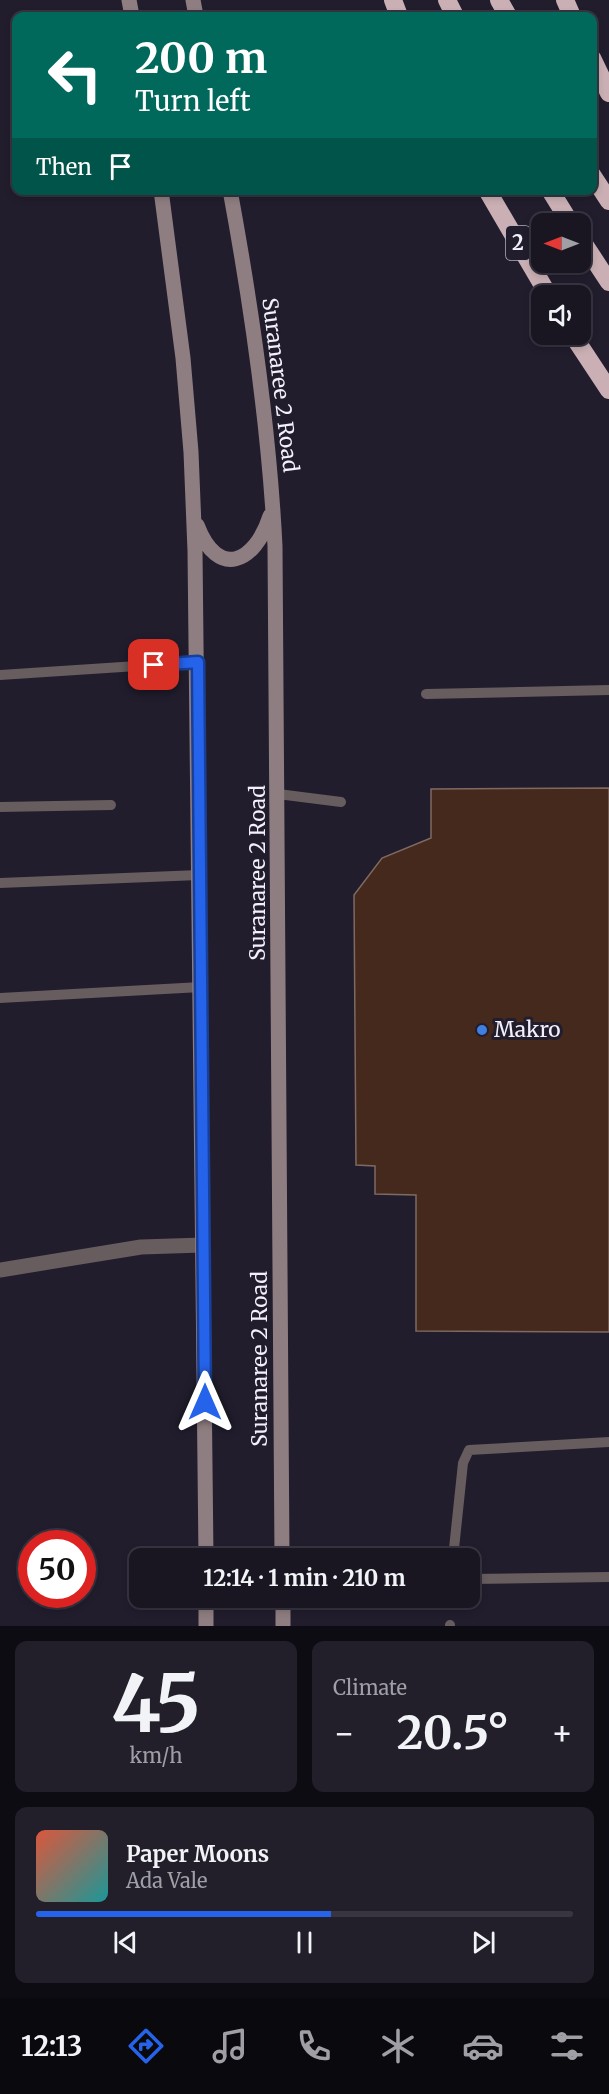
<!DOCTYPE html>
<meta charset="utf-8">
<style>
:root{--surface:#191622;--page:#221f2a;--text:#f1f3f6;--muted:#9f9fa5;--line:#373540;--accent:#2563eb}
body{margin:0;font-family:Merriweather,serif;background:var(--page);color:var(--text);height:100vh;display:flex;flex-direction:column;font-size:22px;white-space:nowrap}
*{box-sizing:border-box;margin:0}
p{font-size:20px;color:var(--muted)}
.icon{flex:none;width:33px;height:33px;fill:none;stroke:currentColor;stroke-width:2;stroke-linecap:round;stroke-linejoin:round}
.map{position:relative;height:1626px;overflow:hidden}
.side{display:flex;flex-direction:column;gap:15px;padding:15px;background:#0e0c13;flex:1}
.side>*{flex:none}
.top-card{position:absolute;left:12px;top:12px;width:585px;height:183px;border-radius:12px;box-shadow:0 3px 9px #0003,0 0 0 2px var(--line);background:#00695c;color:#fff;overflow:hidden}
.needle{width:39px;rotate:270deg}
.controls{position:absolute;left:531px;top:213px;display:grid;gap:12px}
.controls a{display:grid;place-items:center;width:60px;height:60px;border-radius:12px;background:var(--surface);box-shadow:0 3px 9px #0003,0 0 0 2px var(--line);font-size:30px}
.speed{position:absolute;left:18px;top:1530px;display:flex;gap:12px;font-size:30px;font-weight:700;text-align:center}
.speed>*{display:grid;place-content:center;width:78px;height:78px;border-radius:50%;background:var(--surface);box-shadow:0 3px 9px #0003,0 0 0 2px var(--line);line-height:1}
.speed .limit{border:9px solid #d22;background:#fff;color:#111}
.pin{position:absolute;display:grid;place-items:center;width:51px;height:51px;color:#fff;margin:-26px;border-radius:12px;box-shadow:0 3px 9px #0006}
.me{position:absolute;width:66px;margin:-33px;rotate:0deg;stroke-linejoin:round;filter:drop-shadow(0 0 4px #0008)}
.turn{display:flex;align-items:center;gap:21px;height:126px;padding:0 24px;font-size:27px}
.turn .icon{width:78px;height:78px;stroke-width:2.5}
.turn b{display:block;font-size:42px;line-height:51px}
.then{display:flex;align-items:center;height:57px;padding:0 24px;background:#0003;gap:12px;font-size:22px}
.big{font-size:45px;font-weight:700;line-height:1.1}
.side .tile{flex:1;display:flex;flex-direction:column;justify-content:center;gap:9px;min-width:0;padding:0 21px;border-radius:12px;background:var(--page)}
.side .dial{align-items:center;gap:0}
.dial b{font-size:78px;line-height:1}
.song{display:flex;align-items:center;gap:18px}
.cover{width:72px;height:72px;border-radius:9px;background:linear-gradient(135deg,hsl(10 70% 55%),hsl(180 70% 35%))}
.played{height:6px;border-radius:3px;background:linear-gradient(90deg,var(--accent) 55%,var(--line) 55%)}
.keys{display:flex;justify-content:space-around;direction:ltr}
.heat{display:flex;justify-content:space-between;align-items:center;font-size:33px;direction:ltr}
.side .tiles{flex:1;display:grid;gap:15px;grid-template-columns:1fr 1fr}
.tile:last-child{grid-column:span 2}
.trip{position:absolute;left:129px;top:1548px;width:351px;height:60px;border-radius:12px;background:var(--surface);box-shadow:0 3px 9px #0003,0 0 0 2px var(--line);font-weight:700;line-height:60px;text-align:center}
.tabs{display:flex;height:96px;justify-content:space-around;align-items:center;background:#0a090e;color:var(--muted)}
.tabs .icon{width:42px;height:42px}
.tabs .active{color:var(--accent)}
.tabs b{font-size:27px;color:var(--text)}
.map>svg:first-child{display:block}
.building{fill:#46291d;stroke:#7f6a61;stroke-width:1.5}
.lines{fill:none;stroke-linecap:round;stroke-linejoin:round}
.lane{stroke:#675c5e;stroke-width:10}
.street{stroke:#675c5e;stroke-width:15}
.secondary{stroke:#8f7e81;stroke-width:15}
.highway{stroke:#cab0b4;stroke-width:18}
.route-casing{stroke:#184099;stroke-width:15}
.route{stroke:#2563eb;stroke-width:10}
.shop-dot{fill:#3f7fe0;stroke:#211d2d;stroke-width:2}
.labels{text-anchor:middle;stroke-width:6;stroke-linejoin:round;paint-order:stroke}
.shield{fill:#211d2d;stroke:#b4b1bd;stroke-width:1.5}
.shield-label{font-size:20px;font-weight:bold;fill:#f3f0fb}
.street-label{font-size:21px;fill:#f3f0fb;stroke:#211d2d}
.poi-label{font-size:21px;fill:#f3f0fb;stroke:#211d2d;text-anchor:start}
</style>
<div class="map">
<svg width="609" height="1626" viewBox="0 0 609 1626">
<rect width="100%" height="100%" fill="#211d2d"/>
<path class="building" d="M609 788V1332L416 1331V1195L375 1194V1166L356 1165 354 895 382 858 431 838V789Z"/>
<g class="lines">
<path class="lane" d="M0 675 198 662
M426 694 609 690
M278 794 341 802
M0 807 111 805
M0 883 199 875
M0 998 201 987
M453 1558 463 1463 469 1450 609 1442
M470 1579 609 1577
M450 1626V1625"/>
<path class="street" d="M0 1270 141 1247 203 1245"/>
<path class="secondary" d="M129 0 132 16
M193 0 196 16
M161 190 183 358 191 452 195 551 206 1558
M230 190C252 309 269 426 275 546L282 1558
M197 525C218 580 255 563 270 516
M206 1598V1626
M283 1598V1626"/>
<path class="highway" d="M393 0 399 16
M447 0 455 16
M499 0 508 16
M565 0 572 16
M592 58 609 93
M592 175 609 201
M487 190 549 296
M550 190 571 224
M580 238 609 282
M572 334 609 390"/>
</g>
<g class="lines">
<g class="route-casing">
<path id="route" d="M154 665 198 662 205 1402"/>
</g>
<use href="#route" class="route"/>
</g>
<circle class="shop-dot" cx="482" cy="1030" r="6"/>
<g class="labels">
<rect class="shield" x="506" y="226" width="24" height="34" rx="4.5"/>
<g class="shield-label">
<text x="518" y="250">2</text>
</g>
<g class="street-label">
<text transform="translate(280 385) rotate(83)" y="7">Suranaree 2 Road</text>
<text transform="translate(258 873) rotate(-90)" y="7">Suranaree 2 Road</text>
<text transform="translate(260 1359) rotate(-90)" y="7">Suranaree 2 Road</text>
</g>
<g class="poi-label">
<text x="494" y="1037">Makro</text>
</g>
</g>
</svg>
<div class="controls">
<a><svg class="needle" viewBox="-14 -14 28 28"><path d="M0-13l5 13h-10z" fill="#e53935"/><path d="M0 13l5-13h-10z" fill="#9f9fa5"/></svg></a>
<a><svg class="icon" aria-label="sound" viewBox="0 0 24 24"><path d="M4 9h4l5-4v14l-5-4H4zM17 9q2 3 0 6"/></svg></a>
</div>
<div class="speed"><div class="limit">50</div></div>
<div class="pin" style="left:154px;top:665px;background:#d93025"><svg class="icon" aria-label="arrive" viewBox="0 0 24 24"><path d="M6 21V4h12l-3 4 3 4H6"/></svg></div>
<svg class="me" style="left:205px;top:1402px" viewBox="-20 -20 40 40"><path d="M0-17L14 15 0 8-14 15z" fill="#2563eb" stroke="#fff" stroke-width="4"/></svg>
<div class="trip">12:14 · 1 min · 210 m</div>
<div class="top-card">
<div class="turn"><svg class="icon" aria-label="left" viewBox="0 0 24 24"><path d="M17 20v-9H6M10 6l-5 5 5 5"/></svg><div><b>200 m</b>Turn left</div></div>
<div class="then">Then<svg class="icon" aria-label="arrive" viewBox="0 0 24 24"><path d="M6 21V4h12l-3 4 3 4H6"/></svg></div>
</div>
</div>
<section class="side">
<div class="tiles">
<div class="tile dial"><b>45</b><p>km/h</p></div>
<div class="tile"><p>Climate</p>
<div class="heat"><a>−</a><b class="big">20.5°</b><a>+</a></div>
</div>
<div class="tile">
<div class="song"><i class="cover"></i><div><b>Paper Moons</b><p>Ada Vale</p></div></div>
<div class="played"></div>
<div class="keys"><svg class="icon" aria-label="previous" viewBox="0 0 24 24"><path d="M18 5L8 12l10 7zM5 5v14"/></svg><svg class="icon" aria-label="pause" viewBox="0 0 24 24"><path d="M8 5v14M16 5v14"/></svg><svg class="icon" aria-label="next" viewBox="0 0 24 24"><path d="M6 5l10 7-10 7zM19 5v14"/></svg></div>
</div>
</div>
</section>
<nav class="tabs">
<b>12:13</b>
<svg class="icon active" aria-label="directions" viewBox="0 0 24 24"><path d="M12 3l9 9-9 9-9-9zM9 14v-3h6M13 9l2 2-2 2"/></svg>
<svg class="icon" aria-label="music" viewBox="0 0 24 24"><path d="M9 18V5l10-2v13"/><circle cx="6" cy="18" r="3"/><circle cx="16" cy="16" r="3"/></svg>
<svg class="icon" aria-label="phone" viewBox="0 0 24 24"><path d="M5 4h4l2 5-3 2q2 4 5 5l2-3 5 2v4C11 20 4 13 5 4z"/></svg>
<svg class="icon" aria-label="climate" viewBox="0 0 24 24"><path d="M12 3v18M4 7l16 10M4 17L20 7"/></svg>
<svg class="icon" aria-label="car" viewBox="0 0 24 24"><path d="M5 17H2v-5l4-1 3-4h7l3 4 3 1v5h-3M9 17h6M6 11h13"/><circle cx="7" cy="17" r="2"/><circle cx="17" cy="17" r="2"/></svg>
<svg class="icon" aria-label="filters" viewBox="0 0 24 24"><path d="M4 7h16M4 17h16"/><circle cx="9" cy="7" r="2"/><circle cx="15" cy="17" r="2"/></svg>
</nav>
